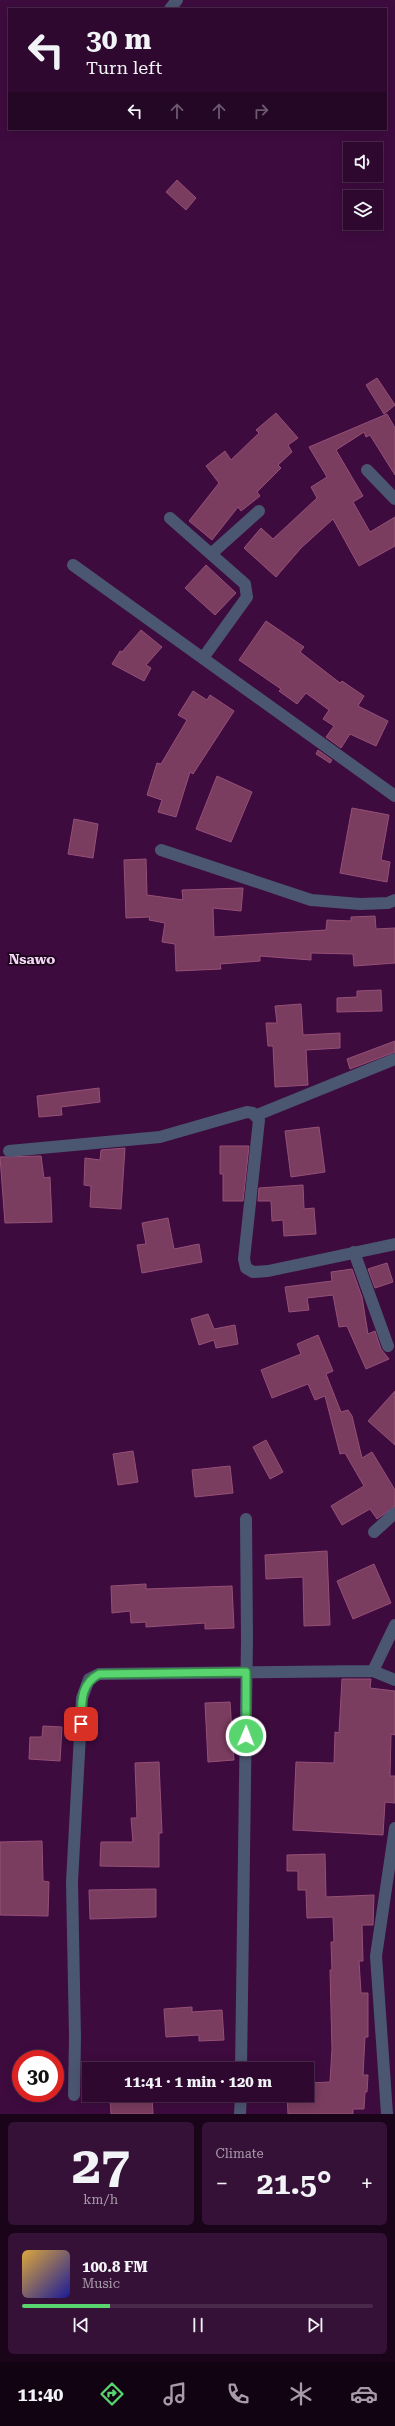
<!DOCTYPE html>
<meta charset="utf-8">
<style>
:root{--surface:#2e082f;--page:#361137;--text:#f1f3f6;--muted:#a79aaa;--line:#49294b;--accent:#59d56f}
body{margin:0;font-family:"Roboto Serif",serif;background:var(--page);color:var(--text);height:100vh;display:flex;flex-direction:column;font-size:15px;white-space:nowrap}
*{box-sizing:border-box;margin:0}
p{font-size:13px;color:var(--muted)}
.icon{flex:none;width:22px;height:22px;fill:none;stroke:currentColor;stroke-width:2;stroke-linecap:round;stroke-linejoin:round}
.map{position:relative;height:2114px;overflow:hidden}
.drawer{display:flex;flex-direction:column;gap:8px;padding:8px;background:#19041a;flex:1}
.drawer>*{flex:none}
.guide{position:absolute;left:8px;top:8px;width:379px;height:122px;border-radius:0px;box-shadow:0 2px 10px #0003,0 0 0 1px var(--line);background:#2e082f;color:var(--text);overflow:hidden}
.tools{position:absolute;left:343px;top:142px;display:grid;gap:8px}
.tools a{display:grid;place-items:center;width:40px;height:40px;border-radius:0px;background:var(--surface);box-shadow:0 2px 10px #0003,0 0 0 1px var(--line);font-size:20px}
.speed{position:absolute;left:12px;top:2050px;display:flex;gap:8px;font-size:20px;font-weight:700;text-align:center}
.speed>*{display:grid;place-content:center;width:52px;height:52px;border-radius:50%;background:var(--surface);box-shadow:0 2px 10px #0003,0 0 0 1px var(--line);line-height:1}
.speed .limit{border:6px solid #d22;background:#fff;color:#111}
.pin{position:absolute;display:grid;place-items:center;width:34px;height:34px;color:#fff;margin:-17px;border-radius:8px;box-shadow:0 2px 6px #0006}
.me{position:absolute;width:44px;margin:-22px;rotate:1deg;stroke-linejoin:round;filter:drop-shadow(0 0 3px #0008)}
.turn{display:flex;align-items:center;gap:14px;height:84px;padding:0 12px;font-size:18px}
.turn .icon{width:52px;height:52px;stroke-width:2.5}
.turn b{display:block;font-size:28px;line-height:34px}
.lanes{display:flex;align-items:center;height:38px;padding:0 12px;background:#0003;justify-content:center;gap:20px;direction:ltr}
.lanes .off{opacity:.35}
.big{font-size:30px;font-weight:700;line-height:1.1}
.drawer .card{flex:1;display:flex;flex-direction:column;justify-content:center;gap:6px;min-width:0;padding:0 14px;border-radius:6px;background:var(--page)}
.drawer .dial{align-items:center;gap:0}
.dial b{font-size:52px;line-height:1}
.song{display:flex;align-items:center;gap:12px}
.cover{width:48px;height:48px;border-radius:6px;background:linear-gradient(135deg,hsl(40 70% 55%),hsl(240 70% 35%))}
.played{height:4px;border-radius:2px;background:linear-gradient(90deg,var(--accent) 25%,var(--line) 25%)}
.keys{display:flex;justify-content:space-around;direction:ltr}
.heat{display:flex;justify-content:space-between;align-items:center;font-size:22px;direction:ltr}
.drawer .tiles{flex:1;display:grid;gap:8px;grid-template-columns:1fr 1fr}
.card:last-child{grid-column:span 2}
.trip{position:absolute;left:82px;top:2062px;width:232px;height:40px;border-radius:0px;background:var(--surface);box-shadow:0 2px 10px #0003,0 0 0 1px var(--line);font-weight:700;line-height:40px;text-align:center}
.tab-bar{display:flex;height:64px;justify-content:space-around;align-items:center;background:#120313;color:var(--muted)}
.tab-bar .icon{width:28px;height:28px}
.tab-bar .on{color:var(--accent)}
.tab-bar b{font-size:18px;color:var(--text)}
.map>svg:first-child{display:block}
.building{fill:#7a3c5f;stroke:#965077}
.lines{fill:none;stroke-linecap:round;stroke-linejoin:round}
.street{stroke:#4b5671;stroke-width:12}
.route-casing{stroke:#3a8a48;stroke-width:10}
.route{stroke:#59d56f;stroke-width:7}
.labels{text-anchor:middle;stroke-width:3.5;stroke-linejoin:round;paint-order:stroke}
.quarter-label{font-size:14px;font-weight:bold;fill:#f4d5f3;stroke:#1a061a}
</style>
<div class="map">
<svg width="395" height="2114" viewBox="0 0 395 2114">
<rect width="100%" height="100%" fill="#3e0b3f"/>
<path class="building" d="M177 180 196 198 186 210 166 192Z
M377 378 395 405 384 414 366 385Z
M276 413 298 438 288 445 292 452 278 465 281 468 257 492 260 496 241 511 238 507 212 540 189 521 219 483 206 466 225 451 231 460 259 433 256 430Z
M387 414 395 428V475L370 435 366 437 364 432 336 450 363 496 353 502 370 532 395 517V546L359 566 333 519 301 548 276 577 244 548 261 528 273 539 317 498 311 487 327 477 309 447Z
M206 565 236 593 215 615 185 588Z
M266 621 304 647 300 652 340 683 342 681 364 696 358 706 388 721 376 746 350 734 341 748 326 737 334 726 323 719 329 710 306 693 297 704 279 691 281 689 239 660Z
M141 630 162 647 146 665 151 668 144 681 112 664 120 651 122 652Z
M193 691 207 700 210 695 234 711 193 774 190 772 176 817 158 812 162 800 147 795 157 763 161 764 187 720 178 715Z
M318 750 332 760 330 763 316 754Z
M217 776 252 792 231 842 196 829Z
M352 808 389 815 381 860 390 862 387 882 340 873Z
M74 819 98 824 93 858 68 854Z
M146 859 147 895 183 900 182 890 243 888 241 911 213 908 214 937 326 930 327 920 351 921V917L375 916 376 929 395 928V963L354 966 353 954 311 953V960L260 956V961L220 964 221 969 176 971 175 944 162 942 165 923 149 920 150 917 126 918 124 860Z
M381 990 382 1011 337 1012V998L357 997V991Z
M301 1004 303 1035 340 1033V1048L306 1050 308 1085 275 1087 273 1046H268L266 1023H277L275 1006Z
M395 1041V1052L350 1069 347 1059Z
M99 1088 100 1102 61 1107 62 1115 39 1117 37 1096Z
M319 1127 325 1172 291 1177 285 1131Z
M220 1146H249L243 1201H223V1174H220Z
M125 1148 121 1209 90 1207 91 1186 84 1185 85 1158 100 1160 101 1150Z
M41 1156 44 1178 50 1177 52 1222 5 1223 0 1157Z
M303 1185 304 1209 314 1208 316 1234 284 1236 283 1220 272 1221 271 1201H258L259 1188Z
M168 1218 174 1249 199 1244 202 1262 142 1273 137 1245 146 1244 142 1223Z
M387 1263 393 1282 375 1288 368 1269Z
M352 1269 362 1297 368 1334 375 1331 381 1349 389 1359 366 1369 347 1326 339 1327 333 1295 307 1298 309 1310 289 1312 285 1287 332 1281 331 1272Z
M208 1314 214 1329 235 1325 238 1344 216 1348 214 1340 199 1345 191 1319Z
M318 1335 333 1371 326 1374 341 1412 348 1410 352 1416 362 1458 372 1452 395 1490V1506L377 1519 370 1509 342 1525 331 1506 364 1486 345 1453 340 1454 325 1396 315 1400 308 1384 272 1398 261 1370 301 1354 297 1344Z
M395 1391V1445L368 1421Z
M266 1440 283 1472 270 1479 253 1447Z
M133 1451 138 1482 118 1485 113 1454Z
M230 1466 233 1493 195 1497 192 1470Z
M327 1551 330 1625 304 1626 303 1577 266 1579 265 1555Z
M374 1564 391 1603 353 1619 337 1581Z
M146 1584V1589L232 1586 234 1628 205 1629V1623L146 1627V1622L131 1623 130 1611 112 1613 111 1586Z
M342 1679H371L370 1688 395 1691V1735L391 1734 390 1776H395V1803L385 1802 383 1835 293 1830 296 1762 334 1763 335 1732 339 1733Z
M230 1702 234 1760 208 1762 205 1703Z
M43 1726 62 1727 60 1761 29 1759 30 1737H42Z
M159 1762 162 1833H159V1867L100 1866 101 1842H133L131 1818H137L135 1763Z
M42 1841 43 1881 49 1882 48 1916 0 1915V1842Z
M325 1854 326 1897 374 1895 373 1925H362L363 1961H359L361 1993H368V2037H365L363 2075H368L367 2092H365L364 2109H353V2114H288L287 2095H307V2083L330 2082 332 2049 330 1970H332L331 1942H334L333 1917 307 1918 306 1890H298V1871H287V1855Z
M156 1889V1917L90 1919 89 1890Z
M192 2007V2012L222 2010 224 2040 199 2041V2035L166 2037 164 2009Z
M123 2095H152L153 2114H111L110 2098 123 2097Z"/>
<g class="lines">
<path class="street" d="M170 9 177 0
M367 470 395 499
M170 518 245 584 247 597 203 658
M211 554 259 511
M73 565 395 796
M161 850 311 900 360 904 388 903 395 900
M257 1115 395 1059
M9 1151 160 1137 247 1112 253 1113 259 1120 244 1259 246 1268 253 1272 268 1271 395 1244
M354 1252 388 1346
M374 1532 395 1513
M373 1671 395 1625
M241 2069 247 1639 246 1519
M74 2095 75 2037 72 1882 82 1698 89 1679 99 1674 373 1671 395 1680
M240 2114 241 2095
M387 2114 376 1956 395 1828"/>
</g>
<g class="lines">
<g class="route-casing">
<path id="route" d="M81 1724C82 1704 79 1685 99 1674L246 1672V1736"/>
</g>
<use href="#route" class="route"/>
</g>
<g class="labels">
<g class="quarter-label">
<text x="32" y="964">Nsawo</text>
</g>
</g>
</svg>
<div class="tools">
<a><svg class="icon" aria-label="sound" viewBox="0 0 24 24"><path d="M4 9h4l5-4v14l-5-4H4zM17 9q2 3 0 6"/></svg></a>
<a><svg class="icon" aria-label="layers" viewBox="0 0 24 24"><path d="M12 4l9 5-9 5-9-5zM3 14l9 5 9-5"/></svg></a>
</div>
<div class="speed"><div class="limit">30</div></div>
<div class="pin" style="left:81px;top:1724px;background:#d93025"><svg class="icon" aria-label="arrive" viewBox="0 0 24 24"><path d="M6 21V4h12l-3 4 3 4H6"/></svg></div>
<svg class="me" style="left:246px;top:1736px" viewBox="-20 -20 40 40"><circle r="17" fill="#59d56f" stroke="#fff" stroke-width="3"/><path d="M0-11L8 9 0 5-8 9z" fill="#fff"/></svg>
<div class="trip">11:41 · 1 min · 120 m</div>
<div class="guide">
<div class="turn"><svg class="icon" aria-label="left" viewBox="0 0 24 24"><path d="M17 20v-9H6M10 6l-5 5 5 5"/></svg><div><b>30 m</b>Turn left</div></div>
<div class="lanes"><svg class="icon" aria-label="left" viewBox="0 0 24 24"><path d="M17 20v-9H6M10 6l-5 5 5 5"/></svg><svg class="icon off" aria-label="ahead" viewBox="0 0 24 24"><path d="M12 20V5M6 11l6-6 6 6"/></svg><svg class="icon off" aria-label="ahead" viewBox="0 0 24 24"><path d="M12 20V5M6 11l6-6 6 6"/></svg><svg class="icon off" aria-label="right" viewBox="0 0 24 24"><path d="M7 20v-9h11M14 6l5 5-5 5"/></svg></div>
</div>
</div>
<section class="drawer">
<div class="tiles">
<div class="card dial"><b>27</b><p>km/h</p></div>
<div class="card"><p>Climate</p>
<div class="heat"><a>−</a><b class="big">21.5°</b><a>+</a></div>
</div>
<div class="card">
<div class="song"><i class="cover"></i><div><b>100.8 FM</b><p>Music</p></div></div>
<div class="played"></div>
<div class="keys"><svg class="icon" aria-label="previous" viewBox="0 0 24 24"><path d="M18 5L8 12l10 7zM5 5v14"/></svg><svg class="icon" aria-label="pause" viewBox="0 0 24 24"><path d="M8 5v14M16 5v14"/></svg><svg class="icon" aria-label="next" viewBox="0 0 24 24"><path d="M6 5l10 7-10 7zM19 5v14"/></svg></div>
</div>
</div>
</section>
<nav class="tab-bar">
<b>11:40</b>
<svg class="icon on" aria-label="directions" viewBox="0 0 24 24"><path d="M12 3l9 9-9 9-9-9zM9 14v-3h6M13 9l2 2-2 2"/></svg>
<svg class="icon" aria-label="music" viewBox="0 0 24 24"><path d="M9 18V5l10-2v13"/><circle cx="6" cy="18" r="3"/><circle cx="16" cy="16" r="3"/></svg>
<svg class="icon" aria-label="phone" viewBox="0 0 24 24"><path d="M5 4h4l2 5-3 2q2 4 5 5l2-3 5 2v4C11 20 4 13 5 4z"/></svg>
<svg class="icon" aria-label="climate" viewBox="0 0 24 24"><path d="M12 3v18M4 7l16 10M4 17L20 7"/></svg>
<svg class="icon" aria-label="car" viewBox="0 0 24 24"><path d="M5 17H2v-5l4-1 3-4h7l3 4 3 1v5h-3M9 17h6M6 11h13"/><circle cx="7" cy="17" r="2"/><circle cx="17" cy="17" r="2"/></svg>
</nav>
